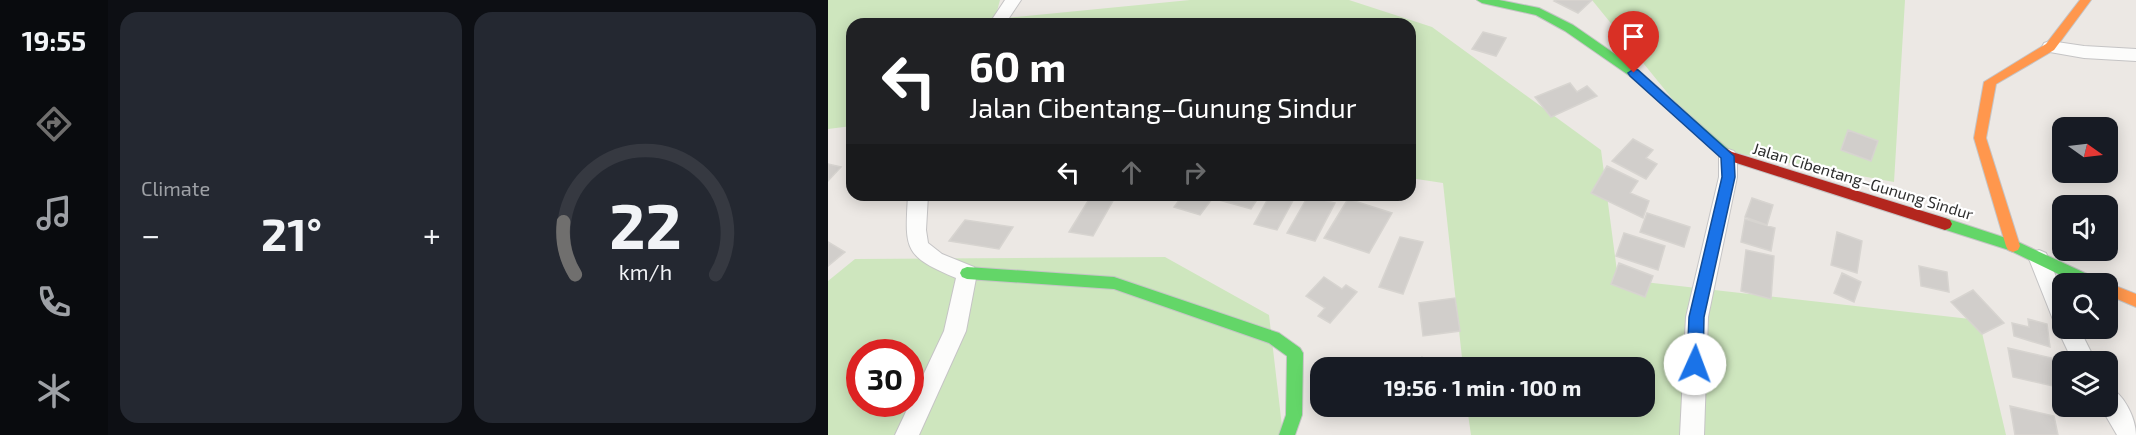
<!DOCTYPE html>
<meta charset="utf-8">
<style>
:root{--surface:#171b24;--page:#242831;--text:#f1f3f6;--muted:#9ea1a6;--line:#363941;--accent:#706f6e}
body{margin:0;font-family:"Exo 2",sans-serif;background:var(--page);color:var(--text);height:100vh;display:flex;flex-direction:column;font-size:22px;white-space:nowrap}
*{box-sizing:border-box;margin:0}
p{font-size:20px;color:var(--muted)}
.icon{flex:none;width:33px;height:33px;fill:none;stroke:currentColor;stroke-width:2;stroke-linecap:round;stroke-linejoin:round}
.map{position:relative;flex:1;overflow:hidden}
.panel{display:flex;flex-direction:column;gap:12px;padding:12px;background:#0d0f14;width:720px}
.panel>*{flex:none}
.top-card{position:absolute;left:18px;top:18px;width:570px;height:183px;border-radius:18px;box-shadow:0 3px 15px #0003;background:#202124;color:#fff;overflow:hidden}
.needle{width:39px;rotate:104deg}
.buttons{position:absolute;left:1224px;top:117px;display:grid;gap:12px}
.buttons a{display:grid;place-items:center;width:66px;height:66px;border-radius:12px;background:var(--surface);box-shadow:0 3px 15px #0003;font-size:30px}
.speed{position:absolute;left:18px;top:339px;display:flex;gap:12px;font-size:30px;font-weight:700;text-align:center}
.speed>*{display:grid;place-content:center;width:78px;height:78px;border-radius:50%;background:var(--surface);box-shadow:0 3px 15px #0003;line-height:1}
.speed .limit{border:9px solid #d22;background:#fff;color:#111}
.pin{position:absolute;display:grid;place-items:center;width:51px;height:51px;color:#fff;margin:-62px -26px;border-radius:50% 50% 50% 0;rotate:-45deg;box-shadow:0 0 6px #0007}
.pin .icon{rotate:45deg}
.me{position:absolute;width:66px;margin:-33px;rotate:2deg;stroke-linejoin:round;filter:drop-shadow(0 0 4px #0008)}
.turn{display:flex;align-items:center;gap:21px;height:126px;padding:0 24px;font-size:27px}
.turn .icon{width:78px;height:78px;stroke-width:2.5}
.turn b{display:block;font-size:42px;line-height:51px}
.lanes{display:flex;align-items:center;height:57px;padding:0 24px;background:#0003;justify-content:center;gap:30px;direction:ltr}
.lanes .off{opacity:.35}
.big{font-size:45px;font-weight:700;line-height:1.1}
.panel .tile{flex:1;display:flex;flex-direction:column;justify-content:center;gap:9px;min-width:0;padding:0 21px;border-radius:18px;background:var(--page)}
.panel .dial{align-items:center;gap:0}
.dial svg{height:156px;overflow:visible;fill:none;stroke:var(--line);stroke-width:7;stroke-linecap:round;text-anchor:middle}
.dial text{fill:var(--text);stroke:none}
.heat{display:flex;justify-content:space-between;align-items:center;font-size:33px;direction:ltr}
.panel .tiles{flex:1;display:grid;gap:12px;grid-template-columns:repeat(2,1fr)}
.trip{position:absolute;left:482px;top:357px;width:345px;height:60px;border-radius:18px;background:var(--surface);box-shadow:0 3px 15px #0003;font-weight:700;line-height:60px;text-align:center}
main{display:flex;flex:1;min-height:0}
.tabs{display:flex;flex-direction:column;width:108px;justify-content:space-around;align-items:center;background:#090b0e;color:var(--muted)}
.tabs .icon{width:42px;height:42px}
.tabs .on{color:var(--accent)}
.tabs b{font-size:27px;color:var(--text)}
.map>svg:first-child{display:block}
.green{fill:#cee6be;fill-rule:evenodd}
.building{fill:#d1cecb;stroke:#d7d4d0;stroke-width:1.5}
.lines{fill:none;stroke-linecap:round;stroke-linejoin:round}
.street-casing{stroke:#c5c4c5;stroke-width:2}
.fast-casing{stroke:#c5c4c5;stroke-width:2}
.slow-casing{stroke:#c5c4c5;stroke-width:2}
.jam-casing{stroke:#c5c4c5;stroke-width:2}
.street{fill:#fcfcfb;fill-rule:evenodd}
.fast{fill:#63d668;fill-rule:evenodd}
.slow{fill:#ff974d;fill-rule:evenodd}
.jam{fill:#b3261e;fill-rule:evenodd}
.route{fill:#1a73e8;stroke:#114b97;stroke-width:1.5}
.labels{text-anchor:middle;stroke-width:4.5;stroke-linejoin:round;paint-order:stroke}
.street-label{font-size:16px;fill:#2e2e2e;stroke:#fff}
</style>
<main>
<nav class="tabs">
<b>19:55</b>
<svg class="icon on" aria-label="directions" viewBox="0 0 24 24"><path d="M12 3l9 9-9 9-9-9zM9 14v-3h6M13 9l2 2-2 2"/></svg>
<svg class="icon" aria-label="music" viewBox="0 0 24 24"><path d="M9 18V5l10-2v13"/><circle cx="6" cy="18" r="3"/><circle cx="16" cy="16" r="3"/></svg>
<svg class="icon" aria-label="phone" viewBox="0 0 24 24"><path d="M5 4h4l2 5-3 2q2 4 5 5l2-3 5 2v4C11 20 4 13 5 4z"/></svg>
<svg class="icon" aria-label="climate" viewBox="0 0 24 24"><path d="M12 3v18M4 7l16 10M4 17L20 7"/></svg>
</nav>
<section class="panel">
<div class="tiles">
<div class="tile"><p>Climate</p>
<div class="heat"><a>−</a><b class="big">21°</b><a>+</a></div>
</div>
<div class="tile dial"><svg viewBox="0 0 100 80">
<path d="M14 69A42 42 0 1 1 86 69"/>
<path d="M14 69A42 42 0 0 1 8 42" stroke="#706f6e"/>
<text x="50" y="56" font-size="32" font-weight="700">22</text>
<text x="50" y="72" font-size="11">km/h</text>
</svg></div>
</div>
</section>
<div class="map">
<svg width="1308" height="435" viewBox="0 0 1308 435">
<rect width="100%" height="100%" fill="#ece8e4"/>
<path class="green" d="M0 0H172L167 19 362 0H521L604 27 773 150 790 279 1151 320 1178 435H643L639 407 816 406V368L635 367 615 183 582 178V24H24V126L0 129Z
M764 0H1077L1066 182 885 149Z
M337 257 441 315 455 435H0V281L27 259ZM32 352H82V404H32Z"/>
<path class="building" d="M728 0H764L750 13 726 1Z
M655 32 678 38 668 56 644 49Z
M742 83 749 92 759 86 769 96 723 117 707 97Z
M1020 130 1050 141 1043 161 1013 150Z
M805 139 825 150 818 158 829 164 818 179 784 161Z
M0 164 13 167 0 181Z
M779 166 810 181 802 193 821 201 815 218 763 193Z
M266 195H284L281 199H286L265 236 241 232 263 196Z
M355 195H387L372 215 346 207Z
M394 195H432L423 209 391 200Z
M442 195H468L449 230 426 224Z
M480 196 507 203 487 241 459 233Z
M924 198 945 205 939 225 917 217Z
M520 199 564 213 541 253 496 238Z
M819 213 862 227 856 247 812 232Z
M917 219 947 228 943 251 913 242Z
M137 220 185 227 171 249 121 241Z
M1009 232 1034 241 1029 273 1003 265Z
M796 233 837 246 830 270 788 256Z
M572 237 595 242 575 294 551 287Z
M0 242 17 252 0 266Z
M918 250 946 256 943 299 913 291Z
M791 263 825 276 817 297 783 284Z
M1091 266 1119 272 1121 292 1093 286Z
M1014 273 1033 282 1026 302 1006 293Z
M496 277 514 289 518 285 529 292 502 323 490 316 497 308 478 296Z
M1145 290 1176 323 1154 334 1123 302Z
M627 298 632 331 595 336 591 303Z
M1200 319 1219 324 1222 347 1186 336 1184 323 1201 327Z
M1180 348 1228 359 1234 388 1185 377Z
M594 357 609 367 586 368Z
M1182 406 1226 416 1230 435H1187Z"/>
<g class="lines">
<g class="street-casing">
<path id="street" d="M177 0H193L177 24H161Z
M1222 41 1256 46 1308 49V61L1256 58 1216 51 1214 47 1216 43Z
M900 149 906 151 909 156V177L880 317 876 435H852L858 317 891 177V156L894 151Z
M80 195H100L98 230 100 243 114 254 146 267 149 273 138 331 91 435H67L116 331 128 278C75 256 77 249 80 195Z
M1211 250 1218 253 1234 291V328H1251L1268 362H1245L1229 328 1231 324 1226 322 1201 259 1204 253Z
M1280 387C1296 393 1308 419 1308 435H1289L1272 406H1280Z"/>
</g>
<g class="fast-casing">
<path id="fast" d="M649 0H671L711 8 745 25 810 70 900 149 902 152 900 155H892L802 76 737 31 708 15 654 3Z
M1117 218 1190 242 1272 280 1274 284H1251L1181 250 1112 228 1110 224 1112 220Z
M139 267 286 277 451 333 472 348 475 353 474 415 467 435H451L458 415 459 356 441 343 286 289 139 279 134 277 132 273 134 269Z"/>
</g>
<g class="slow-casing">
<path id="slow" d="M1252 0H1263L1226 50 1168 84 1158 138 1192 246 1190 250 1185 252 1180 250 1178 246 1146 138 1156 82 1218 44Z
M1280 283 1308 294V307L1280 295V284H1278Z"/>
</g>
<g class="jam-casing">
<path id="jam" d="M896 147 904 152 1117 218 1122 220 1124 224 1122 228 1117 230 896 159 890 152Z"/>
</g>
<use href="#street" class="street"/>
<use href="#fast" class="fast"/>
<use href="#slow" class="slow"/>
<use href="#jam" class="jam"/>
</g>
<path class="route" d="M806 69 810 70 906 156 907 177 876 317 875 364 872 369 867 371 861 369 859 364 861 317 894 177 893 158 802 76 800 73Z"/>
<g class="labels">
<g class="street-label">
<text transform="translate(1035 181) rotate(17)" y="6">Jalan Cibentang–Gunung Sindur</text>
</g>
</g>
</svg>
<div class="buttons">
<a><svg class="needle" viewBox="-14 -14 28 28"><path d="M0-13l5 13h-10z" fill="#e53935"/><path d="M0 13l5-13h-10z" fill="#9ea1a6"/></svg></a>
<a><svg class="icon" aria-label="sound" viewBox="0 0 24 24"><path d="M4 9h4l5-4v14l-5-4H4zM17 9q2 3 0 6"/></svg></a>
<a><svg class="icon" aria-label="search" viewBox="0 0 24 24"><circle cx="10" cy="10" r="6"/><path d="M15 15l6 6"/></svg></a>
<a><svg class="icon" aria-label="layers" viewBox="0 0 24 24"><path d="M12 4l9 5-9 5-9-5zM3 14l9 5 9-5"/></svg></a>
</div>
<div class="speed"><div class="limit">30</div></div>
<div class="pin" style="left:806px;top:73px;background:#d93025"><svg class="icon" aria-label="arrive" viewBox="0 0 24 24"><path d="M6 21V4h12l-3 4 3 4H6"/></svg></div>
<svg class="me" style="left:867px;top:364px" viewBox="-20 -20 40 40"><circle r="19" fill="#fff"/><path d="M0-13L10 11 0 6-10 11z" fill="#1a73e8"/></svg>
<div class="trip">19:56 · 1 min · 100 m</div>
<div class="top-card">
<div class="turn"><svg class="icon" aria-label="left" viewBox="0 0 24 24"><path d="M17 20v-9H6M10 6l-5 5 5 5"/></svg><div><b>60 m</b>Jalan Cibentang–Gunung Sindur</div></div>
<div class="lanes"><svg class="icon" aria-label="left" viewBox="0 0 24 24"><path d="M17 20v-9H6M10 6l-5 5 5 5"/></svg><svg class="icon off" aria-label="ahead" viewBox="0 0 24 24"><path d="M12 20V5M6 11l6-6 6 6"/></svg><svg class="icon off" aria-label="right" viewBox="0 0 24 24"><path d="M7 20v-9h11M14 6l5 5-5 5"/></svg></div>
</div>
</div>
</main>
